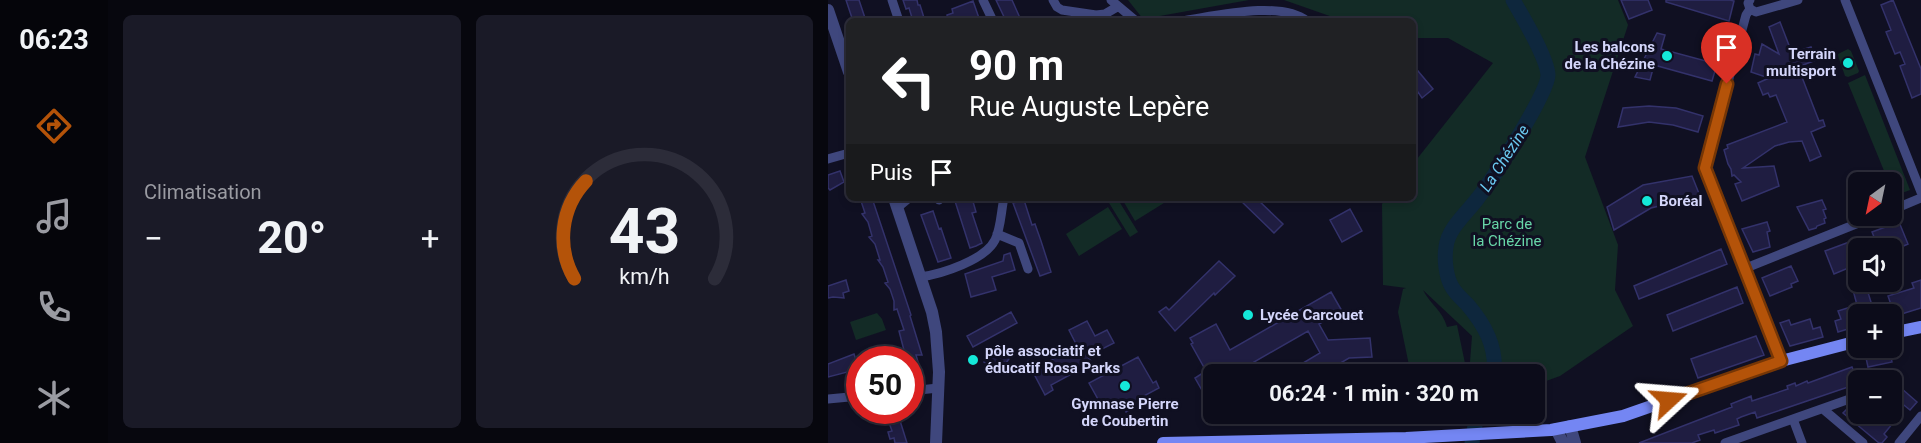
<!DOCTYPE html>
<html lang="fr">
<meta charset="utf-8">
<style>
:root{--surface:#0c0c1a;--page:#1a1a27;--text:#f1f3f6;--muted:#9a9ba2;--line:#2c2c39;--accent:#b45309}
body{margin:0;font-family:Roboto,sans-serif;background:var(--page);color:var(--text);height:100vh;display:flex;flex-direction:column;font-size:22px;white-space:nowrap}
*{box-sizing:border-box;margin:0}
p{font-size:20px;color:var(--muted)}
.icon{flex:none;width:33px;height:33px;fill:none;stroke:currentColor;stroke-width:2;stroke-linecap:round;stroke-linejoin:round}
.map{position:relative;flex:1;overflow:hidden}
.side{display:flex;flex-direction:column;gap:15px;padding:15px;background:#07070e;width:720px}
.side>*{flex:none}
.guide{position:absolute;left:18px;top:18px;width:570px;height:183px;border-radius:9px;box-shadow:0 3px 9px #0003,0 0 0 2px var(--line);background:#202124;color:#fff;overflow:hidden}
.needle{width:39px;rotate:213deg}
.buttons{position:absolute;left:1020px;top:172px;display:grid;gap:12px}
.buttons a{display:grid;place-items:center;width:54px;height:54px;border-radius:9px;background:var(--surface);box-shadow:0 3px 9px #0003,0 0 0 2px var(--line);font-size:30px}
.speed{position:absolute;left:18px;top:346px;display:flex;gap:12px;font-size:30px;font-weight:700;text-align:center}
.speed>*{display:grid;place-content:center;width:78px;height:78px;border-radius:50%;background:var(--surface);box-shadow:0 3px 9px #0003,0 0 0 2px var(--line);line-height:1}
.speed .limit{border:9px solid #d22;background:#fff;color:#111}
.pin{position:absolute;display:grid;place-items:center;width:51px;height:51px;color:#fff;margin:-62px -26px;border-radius:50% 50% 50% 0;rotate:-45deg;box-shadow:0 0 6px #0007}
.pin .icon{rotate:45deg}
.me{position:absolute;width:66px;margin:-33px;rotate:71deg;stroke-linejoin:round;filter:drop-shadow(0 0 4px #0008)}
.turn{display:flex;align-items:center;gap:21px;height:126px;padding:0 24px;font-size:27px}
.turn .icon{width:78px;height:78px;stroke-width:2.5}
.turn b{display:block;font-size:42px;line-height:51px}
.then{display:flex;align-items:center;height:57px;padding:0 24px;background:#0003;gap:12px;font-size:22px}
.big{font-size:45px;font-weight:700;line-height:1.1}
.side .card{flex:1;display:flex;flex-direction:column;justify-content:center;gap:9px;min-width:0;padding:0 21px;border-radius:9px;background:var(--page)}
.side .dial{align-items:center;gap:0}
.dial svg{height:156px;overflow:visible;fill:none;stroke:var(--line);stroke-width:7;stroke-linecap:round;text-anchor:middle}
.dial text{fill:var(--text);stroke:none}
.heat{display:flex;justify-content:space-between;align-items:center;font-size:33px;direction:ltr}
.side .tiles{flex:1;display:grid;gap:15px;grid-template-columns:repeat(2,1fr)}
.trip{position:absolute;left:375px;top:364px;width:342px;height:60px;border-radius:9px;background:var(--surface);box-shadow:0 3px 9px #0003,0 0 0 2px var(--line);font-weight:700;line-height:60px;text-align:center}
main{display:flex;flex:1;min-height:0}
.dock{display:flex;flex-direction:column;width:108px;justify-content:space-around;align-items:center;background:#05050a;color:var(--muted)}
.dock .icon{width:42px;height:42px}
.dock .on{color:var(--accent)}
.dock b{font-size:27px;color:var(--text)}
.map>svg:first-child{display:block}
.green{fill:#132b26}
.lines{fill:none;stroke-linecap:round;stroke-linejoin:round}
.river{stroke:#0e273d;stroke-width:15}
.building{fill:#1f1d41;stroke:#33326b;stroke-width:1.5}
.minor{stroke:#3f477d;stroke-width:9}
.tertiary{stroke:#3f477d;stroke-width:12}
.secondary{stroke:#7486f3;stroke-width:12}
.route-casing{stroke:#753606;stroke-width:15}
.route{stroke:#b45309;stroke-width:10}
.poi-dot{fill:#14e8d9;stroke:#101022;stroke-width:2}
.labels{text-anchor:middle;stroke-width:6;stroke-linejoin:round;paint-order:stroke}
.poi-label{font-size:15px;font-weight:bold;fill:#d4d6fb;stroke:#101022;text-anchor:start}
.park-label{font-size:15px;fill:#67d5a7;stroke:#101022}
.water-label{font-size:16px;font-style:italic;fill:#6bcaf2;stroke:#101022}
</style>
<main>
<nav class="dock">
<b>06:23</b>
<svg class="icon on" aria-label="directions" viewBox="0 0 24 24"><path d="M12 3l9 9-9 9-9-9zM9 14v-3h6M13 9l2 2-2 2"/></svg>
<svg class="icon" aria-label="music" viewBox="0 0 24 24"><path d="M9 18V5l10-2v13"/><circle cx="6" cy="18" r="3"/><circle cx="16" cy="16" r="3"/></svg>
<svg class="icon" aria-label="phone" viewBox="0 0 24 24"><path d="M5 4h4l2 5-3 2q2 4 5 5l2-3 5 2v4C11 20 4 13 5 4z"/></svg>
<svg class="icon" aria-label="climate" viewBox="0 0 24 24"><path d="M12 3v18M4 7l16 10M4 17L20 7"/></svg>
</nav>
<section class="side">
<div class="tiles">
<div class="card"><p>Climatisation</p>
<div class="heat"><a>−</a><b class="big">20°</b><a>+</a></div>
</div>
<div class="card dial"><svg viewBox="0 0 100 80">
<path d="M14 69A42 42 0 1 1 86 69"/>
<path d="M14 69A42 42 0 0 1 20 19" stroke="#b45309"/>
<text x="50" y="56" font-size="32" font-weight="700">43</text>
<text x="50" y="72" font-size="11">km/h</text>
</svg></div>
</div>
</section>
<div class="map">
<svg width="1093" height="443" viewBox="0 0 1093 443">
<rect width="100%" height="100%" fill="#101022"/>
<path class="green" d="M300 0H421L315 19Z
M456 0H790L800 25 757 157 790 245 787 290 805 326 732 376 707 385 706 375H641L644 336 595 290C602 304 615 311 619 327L629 325 638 368 633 369 634 375H583L570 312 575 289 578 288 555 285 554 204 558 198H585V164L665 63 620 38H585V21H516Z
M1020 49 1023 51 1031 71 1030 73 1020 77 1017 76 1010 56V54Z
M1037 75 1082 190 1066 196 1064 183H1061L1020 83Z
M278 198H289L310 232 302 237Z
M295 198H344L307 221 294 199Z
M280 207 294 229 251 256 238 234Z
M49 313 54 319 58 330 28 340 22 322Z"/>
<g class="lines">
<path class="river" d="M666 375C669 347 657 325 639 304 634 299 628 294 624 287 618 277 616 259 618 247 620 228 639 213 650 198 664 180 720 93 720 75 719 57 694 16 685 0
M644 443 649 414"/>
</g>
<path class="building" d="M18 0H31L38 21H25Z
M75 0H89L90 5H92L97 21H85L81 8 78 9Z
M168 0H184L192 18 178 21Z
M793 0H820L824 10 801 19Z
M838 0H902L906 1 901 21 838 2Z
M1065 0 1093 69V94L1084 98 1072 66 1077 64 1072 52 1067 54 1058 32 1063 30 1053 5Z
M145 1 151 18 141 21H120L119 15 125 13 124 9Z
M952 22 964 53 983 47 988 60 970 67 991 121 995 120 997 126 983 132 993 156 982 161 974 141 961 142 947 146 915 168 946 166 951 186 914 201 907 184 913 182 906 175 904 176 903 169 900 164 896 150 900 148 899 145 959 122 948 95 942 97 940 93 935 95 930 83 941 78 923 72 927 54 931 55 934 44 951 54 941 27Z
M829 33 837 35 833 49 889 64 884 81 826 65 822 80 807 77Z
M585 65 605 89 594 98 590 92 585 96Z
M821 106 848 108 875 116 870 132 845 125 821 122 790 127 795 108Z
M12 171 16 182 2 190 0 188V175Z
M864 176 872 196 823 208 786 230 779 207 815 185Z
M32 198H44L83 315 82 316 94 355H88L92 369 82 372V357L78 358 71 331 76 330 69 309 66 310V301L62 289 57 283 60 282 55 267 50 260H52L47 244 41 237 44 236 40 222 34 214 37 213Z
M126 198H144L148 212 144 213 154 243 148 246 142 248Z
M410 198H428L455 224 446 233Z
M196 200 204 225 207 224 213 241 223 272 212 276 185 203Z
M994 200 998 209 995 210 998 218 996 219 997 223 989 226 988 228 981 230 969 207Z
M522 209 534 231 514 242 502 220Z
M105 211 111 229 113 228 123 258 110 262 93 215Z
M939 222 942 231 939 232 942 247 925 252 914 229Z
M1071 222 1080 244 1064 251V249H1051L1044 232Z
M1024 241 1030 256V264L1006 274 997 251Z
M893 249 899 264 811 299 806 286Z
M182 253 187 270 164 277 168 290 143 297 137 274 175 261 176 255Z
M391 261 407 276 387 295 386 293 347 331 331 312 338 307 341 310Z
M963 266 970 281 963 284 964 287 942 296 934 278Z
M18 280 21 291 15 293 16 298 5 297 0 298V286Z
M1093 280V308L1067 316 1060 296 1086 288 1084 283Z
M1038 286 1047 315H1030V326L1010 332 1007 321 1013 319 1010 311 1029 305 1025 290Z
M909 287 915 303 845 331 839 315Z
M503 292 514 311 491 324 500 340 542 338 544 357 521 358 492 375H469L465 369 492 353 480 331 414 369 410 364 391 375H386V384L383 380 378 382 382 388 375 392 367 378 378 371 363 344 365 343 362 338 388 324 402 350Z
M183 312 189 323 145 347 139 336Z
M982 319 985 329 992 327 995 337 962 346 952 323 961 320 963 325Z
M259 321 267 336 279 330 286 343 262 355 260 357 264 363 223 385 225 390 217 395 205 372 213 368 212 366 249 346 241 330Z
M928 336 936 355 870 378 863 359Z
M173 352 183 356 178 363 172 361 163 366 156 362 163 354Z
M1062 352 1064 362 1040 367 1038 358Z
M26 354 32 372 21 375 19 372 0 377V364Z
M310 357 325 383 328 381 331 388 312 398 315 403 298 412 292 402 276 410 261 383Z
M1024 367 1028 377 1024 378 1026 385 929 418 927 412 913 417 909 419 911 425 887 433 886 430 870 435 872 440 864 443H811L904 407 903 404 923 396 924 401 960 389 959 386 967 383 968 386 979 381 980 383Z
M1073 388 1089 402 1082 410 1066 397Z
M1021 407 1038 419 1043 414H1066L1070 417 1056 434 1059 437 1054 443H1051L1015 413Z
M57 411H69L79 443H67L66 438 62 439 60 432 64 431Z"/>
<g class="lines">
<path class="minor" d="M64 0 71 21
M155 0 165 21
M225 0 229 7 234 10 268 15 277 14 289 7
M283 0 308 21
M922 0 920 3 922 9 918 15 877 168 953 361
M1017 0 1093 192
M922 9 928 12 970 0
M354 21C388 16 452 0 479 21
M0 159 21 153
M111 200 112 198
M69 208 81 198
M1064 210 1093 198
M169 234 191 243 200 269
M918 268 1048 216
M92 277C114 274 157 260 167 240 173 228 173 211 176 198
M82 391 110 388
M0 399 32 396
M995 409 1035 443
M965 419 974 443
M897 443 1030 396
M1071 443 1093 416"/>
<path class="tertiary" d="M0 10 21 72
M66 198 104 312 108 332 111 372 108 443
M742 426 747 443
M728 429 735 443"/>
<path class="secondary" d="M1064 333 1093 327
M335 443 578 438 723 430 795 416 953 361 1030 341"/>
</g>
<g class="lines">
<g class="route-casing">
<path id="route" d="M841 400 953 361 877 168 899 84"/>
</g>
<use href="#route" class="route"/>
</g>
<g class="poi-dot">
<circle cx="839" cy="56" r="6"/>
<circle cx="1020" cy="63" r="6"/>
<circle cx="819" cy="201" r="6"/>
<circle cx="420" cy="315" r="6"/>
<circle cx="145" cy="360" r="6"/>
<circle cx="297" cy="386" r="6"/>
</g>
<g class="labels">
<g class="poi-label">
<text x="827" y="52" text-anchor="end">Les balcons<tspan x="827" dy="17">de la Chézine</tspan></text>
<text x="1008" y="59" text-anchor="end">Terrain<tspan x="1008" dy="17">multisport</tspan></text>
<text x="831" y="206">Boréal</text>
<text x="432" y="320">Lycée Carcouet</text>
<text x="157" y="356">pôle associatif et<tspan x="157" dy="17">éducatif Rosa Parks</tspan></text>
<text x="297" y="409" text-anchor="middle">Gymnase Pierre<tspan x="297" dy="17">de Coubertin</tspan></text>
</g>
<g class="park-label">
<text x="679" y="229">Parc de<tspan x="679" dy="17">la Chézine</tspan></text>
</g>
<g class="water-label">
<text transform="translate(676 158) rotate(-57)" y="6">La Chézine</text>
</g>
</g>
</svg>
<div class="buttons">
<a><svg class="needle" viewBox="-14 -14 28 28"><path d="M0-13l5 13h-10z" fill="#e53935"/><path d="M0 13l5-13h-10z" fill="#9a9ba2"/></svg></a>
<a><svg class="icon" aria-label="sound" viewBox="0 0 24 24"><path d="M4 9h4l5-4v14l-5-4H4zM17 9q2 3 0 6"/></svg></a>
<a>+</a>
<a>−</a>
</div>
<div class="speed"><div class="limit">50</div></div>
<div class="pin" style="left:899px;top:84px;background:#d93025"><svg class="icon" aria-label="arrive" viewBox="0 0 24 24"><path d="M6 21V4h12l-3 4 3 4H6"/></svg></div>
<svg class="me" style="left:841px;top:400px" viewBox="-20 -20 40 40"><path d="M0-17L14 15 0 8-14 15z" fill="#b45309" stroke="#fff" stroke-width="4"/></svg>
<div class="trip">06:24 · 1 min · 320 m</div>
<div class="guide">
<div class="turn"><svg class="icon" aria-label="left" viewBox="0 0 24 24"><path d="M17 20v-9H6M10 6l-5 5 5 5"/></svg><div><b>90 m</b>Rue Auguste Lepère</div></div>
<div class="then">Puis<svg class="icon" aria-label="arrive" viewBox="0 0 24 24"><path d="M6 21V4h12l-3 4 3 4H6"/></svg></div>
</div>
</div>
</main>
